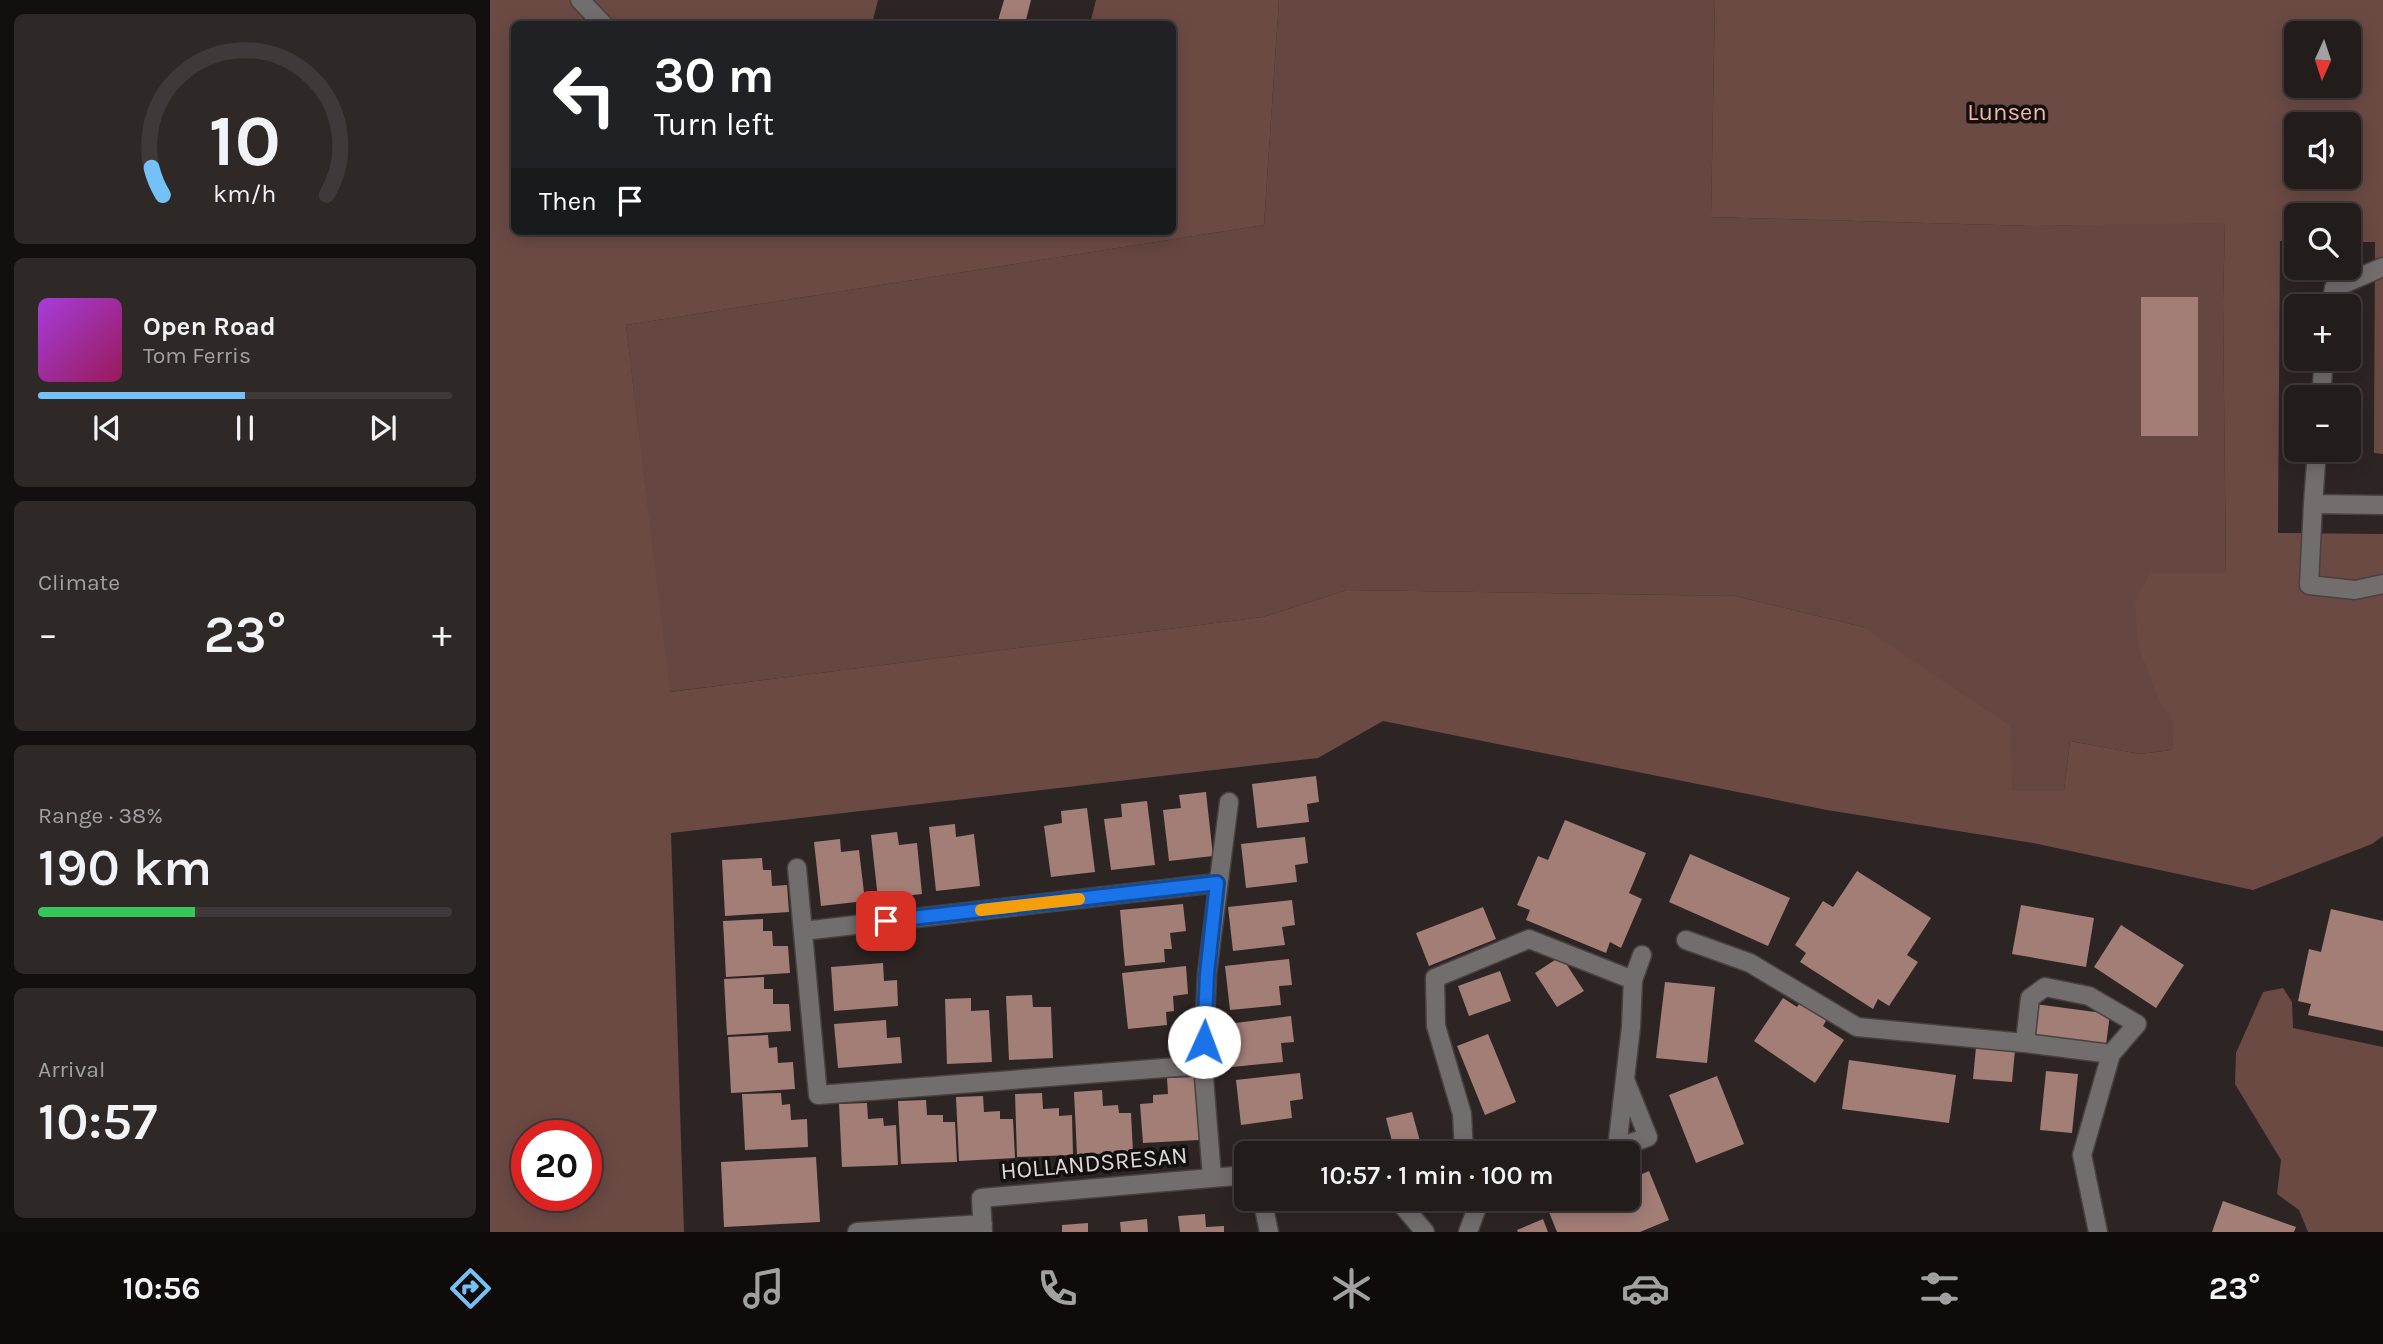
<!DOCTYPE html>
<meta charset="utf-8">
<style>
:root{--surface:#221c1a;--page:#2e2927;--text:#f1f3f6;--muted:#a2a1a2;--line:#3f3a39;--accent:#73c1f6}
body{margin:0;font-family:Karla,sans-serif;background:var(--page);color:var(--text);height:100vh;display:flex;flex-direction:column;font-size:26px;white-space:nowrap}
*{box-sizing:border-box;margin:0}
p{font-size:23px;color:var(--muted)}
.icon{flex:none;width:38px;height:38px;fill:none;stroke:currentColor;stroke-width:2;stroke-linecap:round;stroke-linejoin:round}
.map{position:relative;flex:1;overflow:hidden}
.sheet{display:flex;flex-direction:column;gap:14px;padding:14px;background:#130f0e;width:490px}
.sheet>*{flex:none}
.hud{position:absolute;left:21px;top:21px;width:665px;height:214px;border-radius:10px;box-shadow:0 4px 18px #0003,0 0 0 2px var(--line);background:#202124;color:#fff;overflow:hidden}
.needle{width:46px;rotate:183deg}
.buttons{position:absolute;left:1794px;top:21px;display:grid;gap:14px}
.buttons a{display:grid;place-items:center;width:77px;height:77px;border-radius:10px;background:var(--surface);box-shadow:0 4px 18px #0003,0 0 0 2px var(--line);font-size:35px}
.speed{position:absolute;left:21px;top:1120px;display:flex;gap:14px;font-size:35px;font-weight:700;text-align:center}
.speed>*{display:grid;place-content:center;width:91px;height:91px;border-radius:50%;background:var(--surface);box-shadow:0 4px 18px #0003,0 0 0 2px var(--line);line-height:1}
.speed .limit{border:10px solid #d22;background:#fff;color:#111}
.pin{position:absolute;display:grid;place-items:center;width:60px;height:60px;color:#fff;margin:-30px;border-radius:14px;box-shadow:0 4px 10px #0006}
.me{position:absolute;width:77px;margin:-38px;rotate:2deg;stroke-linejoin:round;filter:drop-shadow(0 0 5px #0008)}
.turn{display:flex;align-items:center;gap:24px;height:147px;padding:0 28px;font-size:32px}
.turn .icon{width:91px;height:91px;stroke-width:2.5}
.turn b{display:block;font-size:49px;line-height:60px}
.then{display:flex;align-items:center;height:66px;padding:0 28px;background:#0003;gap:14px;font-size:26px}
.big{font-size:52px;font-weight:600;line-height:1.1}
.sheet .tile{flex:1;display:flex;flex-direction:column;justify-content:center;gap:10px;min-width:0;padding:0 24px;border-radius:10px;background:var(--page)}
.sheet .dial{align-items:center;gap:0}
.dial svg{height:182px;overflow:visible;fill:none;stroke:var(--line);stroke-width:7;stroke-linecap:round;text-anchor:middle}
.dial text{fill:var(--text);stroke:none}
.song{display:flex;align-items:center;gap:21px}
.cover{width:84px;height:84px;border-radius:10px;background:linear-gradient(135deg,hsl(280 70% 55%),hsl(330 70% 35%))}
.played{height:7px;border-radius:4px;background:linear-gradient(90deg,var(--accent) 50%,var(--line) 50%)}
.keys{display:flex;justify-content:space-around;direction:ltr}
.heat{display:flex;justify-content:space-between;align-items:center;font-size:38px;direction:ltr}
.charge{height:10px;border-radius:5px;background:linear-gradient(90deg,#34c759 38%,var(--line) 0)}
.trip{position:absolute;left:744px;top:1141px;width:406px;height:70px;border-radius:10px;background:var(--surface);box-shadow:0 4px 18px #0003,0 0 0 2px var(--line);font-weight:600;line-height:70px;text-align:center}
.dock{display:flex;height:112px;justify-content:space-around;align-items:center;background:#0e0b0a;color:var(--muted)}
.dock .icon{width:49px;height:49px}
.dock .on{color:var(--accent)}
.dock b{font-size:32px;color:var(--text)}
main{display:flex;flex:1;min-height:0}
.map>svg:first-child{display:block}
.green{fill:#654640}
.forest{fill:#6b4a44;fill-rule:evenodd}
.building{fill:#a37e77}
.lines{fill:none;stroke-linecap:round;stroke-linejoin:round}
.minor-casing{stroke:#494140;stroke-width:21}
.minor{stroke:#726e6d;stroke-width:18}
.route-casing{stroke:#114b97;stroke-width:18}
.route{stroke:#1a73e8;stroke-width:12}
.slow{stroke:#f59e0b;stroke-width:12}
.labels{text-anchor:middle;stroke-width:7;stroke-linejoin:round;paint-order:stroke}
.park-label{font-size:24px;fill:#f3b3a8;stroke:#130f0e}
.street-label{font-size:24px;fill:#ddd7d6;stroke:#130f0e}
</style>
<main>
<section class="sheet">
<div class="tile dial"><svg viewBox="0 0 100 80">
<path d="M14 69A42 42 0 1 1 86 69"/>
<path d="M14 69A42 42 0 0 1 9 57" stroke="#73c1f6"/>
<text x="50" y="56" font-size="32" font-weight="700">10</text>
<text x="50" y="72" font-size="11">km/h</text>
</svg></div>
<div class="tile">
<div class="song"><i class="cover"></i><div><b>Open Road</b><p>Tom Ferris</p></div></div>
<div class="played"></div>
<div class="keys"><svg class="icon" aria-label="previous" viewBox="0 0 24 24"><path d="M18 5L8 12l10 7zM5 5v14"/></svg><svg class="icon" aria-label="pause" viewBox="0 0 24 24"><path d="M8 5v14M16 5v14"/></svg><svg class="icon" aria-label="next" viewBox="0 0 24 24"><path d="M6 5l10 7-10 7zM19 5v14"/></svg></div>
</div>
<div class="tile"><p>Climate</p>
<div class="heat"><a>−</a><b class="big">23°</b><a>+</a></div>
</div>
<div class="tile"><p>Range · 38%</p><b class="big">190 km</b><div class="charge"></div></div>
<div class="tile"><p>Arrival</p><b class="big">10:57</b></div>
</section>
<div class="map">
<svg width="1893" height="1232" viewBox="0 0 1893 1232">
<rect width="100%" height="100%" fill="#2d2523"/>
<path class="green" d="M789 0H1225L1221 217 1544 226 1735 222 1733 302 1736 574 1703 573 1682 750 1650 754 1580 741 1574 791H1522L1373 627 1246 596 857 590 773 617 179 692 136 325 774 225Z"/>
<path class="forest" d="M0 0H388L382 24H24V231H682V24H600L606 0H789L774 225 136 325 180 692 773 617 857 590 1246 596 1373 627 1520 726 1522 791H1574L1580 741 1650 754 1682 750 1684 723 1670 702 1648 646 1645 601 1660 573H1736L1733 302 1735 223 1544 226 1221 217 1225 0H1893V454L1884 453 1885 242H1859L1858 215H1806V241H1790L1788 533 1893 534V836L1882 844 1763 890 1543 843 1337 810 893 721 828 758 181 833 194 1232H0ZM1806 33H1858V86H1806ZM1806 124H1858V177H1806ZM37 1136H96V1195H37Z
M1793 988 1802 1002 1803 1028 1893 1047V1232H1818L1809 1210 1787 1194 1791 1160 1745 1084 1746 1053 1773 992Z"/>
<path class="building" d="M514 0H541L535 24H507Z
M1651 297H1708V436H1651Z
M826 776 829 802 817 804 819 822 767 828 762 784Z
M716 792 723 856 679 861 673 810 691 808 689 795Z
M657 801 665 865 621 870 614 819 632 817 631 804Z
M597 808 605 872 561 877 554 826 572 823 571 811Z
M1075 820 1156 853 1139 893 1152 899 1131 948 1120 942 1116 953 1036 920 1040 910 1027 905 1048 856 1058 860Z
M465 824 466 837 484 834 490 886 446 891 439 827Z
M407 832 409 845 427 843 432 894 388 899 381 835Z
M815 837 818 863 805 865 807 882 756 888 751 844Z
M350 839 351 852 369 850 375 901 331 906 324 842Z
M1200 854 1300 898 1278 946 1179 902Z
M272 858 273 870H281L282 886 297 885 299 912 235 916 232 860Z
M1367 871 1441 918 1417 955 1428 962 1399 1006 1388 999 1383 1009 1310 962 1316 953 1305 945 1333 901 1343 907Z
M802 900 805 925 792 927 795 945 743 951 738 907Z
M693 904 696 931 680 933 682 949H674L675 962 635 966 630 910Z
M1531 905 1604 918 1596 967 1522 954Z
M993 907 1006 939 939 966 926 933Z
M1841 909 1893 921V1031L1818 1015 1821 1004 1808 1001 1819 949 1831 952Z
M273 919V931H282L283 946H298L300 973 236 977 233 921Z
M1631 925 1694 965 1666 1008 1604 967Z
M1071 956 1094 991 1067 1007 1045 973Z
M799 959 802 985 789 986 791 1005 740 1010 735 966Z
M393 963 394 981 407 980 408 1006 344 1011 341 967Z
M696 966 698 994 683 996 684 1011 676 1012 677 1025 638 1029 632 973Z
M1010 971 1021 1001 979 1016 968 986Z
M274 977V989H283V1004H299L301 1031 237 1035 234 979Z
M1175 982 1225 987 1217 1063 1166 1058Z
M542 995 543 1007H561L563 1058 519 1060 516 996Z
M481 998V1011L499 1010 502 1062 457 1064 455 999Z
M1293 998 1307 1007 1313 999 1338 1017 1333 1026 1354 1040 1325 1083 1264 1041Z
M1545 1004 1620 1014 1616 1045 1541 1036Z
M801 1016 804 1042 791 1043 793 1062 742 1067 737 1024Z
M396 1020 397 1038 410 1037 412 1063 348 1068 344 1024Z
M998 1034 1026 1102 995 1115 967 1046Z
M278 1035 279 1048 287 1047 288 1063 303 1062 305 1089 241 1093 238 1037Z
M1486 1047 1525 1050 1522 1082 1483 1079Z
M1359 1060 1466 1075 1459 1123 1352 1109Z
M1556 1071 1588 1074 1582 1133 1550 1130Z
M810 1073 813 1099 800 1101 802 1118 751 1125 746 1080Z
M1227 1076 1254 1144 1206 1163 1179 1095Z
M705 1077 709 1140 653 1143 650 1104 663 1103V1095L678 1094 677 1078Z
M612 1090 613 1106 628 1105 629 1113H641L643 1152 587 1155 584 1092Z
M291 1093 292 1105 300 1104 301 1120 317 1119 318 1147 255 1150 252 1094Z
M552 1093 553 1109 569 1108V1116L582 1115 583 1155 527 1157 525 1094Z
M493 1096 494 1112 510 1111V1119H523L525 1158 469 1161 466 1097Z
M436 1100 437 1115H453V1122H465L467 1162 411 1164 408 1101Z
M377 1103 378 1119 393 1118 394 1126 406 1125 408 1165 352 1167 349 1104Z
M922 1112 933 1152 905 1153 896 1118Z
M326 1157 330 1222 234 1227 231 1162Z
M1159 1171 1179 1220 1150 1232H1067L1059 1212 1091 1199H1138V1180Z
M1733 1201 1806 1227 1804 1232H1722Z
M715 1214 716 1227 734 1226V1232H690L688 1216Z
M657 1219 658 1232H631L630 1222Z
M1053 1219 1058 1232H1028L1027 1230Z
M598 1223V1232H572V1225Z"/>
<g class="lines">
<g class="minor-casing">
<path id="minor" d="M90 0 113 24
M1841 306 1844 288 1893 267
M1831 397 1834 359
M1823 504 1827 450
M1893 505 1823 504 1819 585 1865 590 1893 584
M307 868 328 1095 713 1065
M313 931 727 883
M1196 940 1260 963 1367 1027 1535 1043 1621 1054 1592 1155 1608 1232
M1535 1043 1540 998 1555 987 1599 996 1647 1024 1621 1054
M1127 1148 1158 1137 1136 1082
M974 1153 972 1114 946 1026 945 978 1039 939 1143 980 1152 955
M1113 1153 1127 1148 1141 1027 1143 980
M722 1177 713 1065 717 974 739 802
M772 1199 779 1232
M907 1199 935 1232
M367 1232 493 1224
M493 1232 491 1198 756 1175
M978 1232 989 1202 988 1199"/>
</g>
<use href="#minor" class="minor"/>
</g>
<g class="lines">
<g class="route-casing">
<path id="route" d="M396 921 727 883 717 974 714 1042"/>
</g>
<use href="#route" class="route"/>
<path class="slow" d="M491 910 589 899"/>
</g>
<g class="labels">
<g class="park-label">
<text x="1517" y="120">Lunsen</text>
</g>
<g class="street-label">
<text transform="translate(604 1163) rotate(-5)" y="8">HOLLANDSRESAN</text>
</g>
</g>
</svg>
<div class="buttons">
<a><svg class="needle" viewBox="-14 -14 28 28"><path d="M0-13l5 13h-10z" fill="#e53935"/><path d="M0 13l5-13h-10z" fill="#a2a1a2"/></svg></a>
<a><svg class="icon" aria-label="sound" viewBox="0 0 24 24"><path d="M4 9h4l5-4v14l-5-4H4zM17 9q2 3 0 6"/></svg></a>
<a><svg class="icon" aria-label="search" viewBox="0 0 24 24"><circle cx="10" cy="10" r="6"/><path d="M15 15l6 6"/></svg></a>
<a>+</a>
<a>−</a>
</div>
<div class="speed"><div class="limit">20</div></div>
<div class="pin" style="left:396px;top:921px;background:#d93025"><svg class="icon" aria-label="arrive" viewBox="0 0 24 24"><path d="M6 21V4h12l-3 4 3 4H6"/></svg></div>
<svg class="me" style="left:714px;top:1042px" viewBox="-20 -20 40 40"><circle r="19" fill="#fff"/><path d="M0-13L10 11 0 6-10 11z" fill="#1a73e8"/></svg>
<div class="trip">10:57 · 1 min · 100 m</div>
<div class="hud">
<div class="turn"><svg class="icon" aria-label="left" viewBox="0 0 24 24"><path d="M17 20v-9H6M10 6l-5 5 5 5"/></svg><div><b>30 m</b>Turn left</div></div>
<div class="then">Then<svg class="icon" aria-label="arrive" viewBox="0 0 24 24"><path d="M6 21V4h12l-3 4 3 4H6"/></svg></div>
</div>
</div>
</main>
<nav class="dock">
<b>10:56</b>
<svg class="icon on" aria-label="directions" viewBox="0 0 24 24"><path d="M12 3l9 9-9 9-9-9zM9 14v-3h6M13 9l2 2-2 2"/></svg>
<svg class="icon" aria-label="music" viewBox="0 0 24 24"><path d="M9 18V5l10-2v13"/><circle cx="6" cy="18" r="3"/><circle cx="16" cy="16" r="3"/></svg>
<svg class="icon" aria-label="phone" viewBox="0 0 24 24"><path d="M5 4h4l2 5-3 2q2 4 5 5l2-3 5 2v4C11 20 4 13 5 4z"/></svg>
<svg class="icon" aria-label="climate" viewBox="0 0 24 24"><path d="M12 3v18M4 7l16 10M4 17L20 7"/></svg>
<svg class="icon" aria-label="car" viewBox="0 0 24 24"><path d="M5 17H2v-5l4-1 3-4h7l3 4 3 1v5h-3M9 17h6M6 11h13"/><circle cx="7" cy="17" r="2"/><circle cx="17" cy="17" r="2"/></svg>
<svg class="icon" aria-label="filters" viewBox="0 0 24 24"><path d="M4 7h16M4 17h16"/><circle cx="9" cy="7" r="2"/><circle cx="15" cy="17" r="2"/></svg>
<b>23°</b>
</nav>
